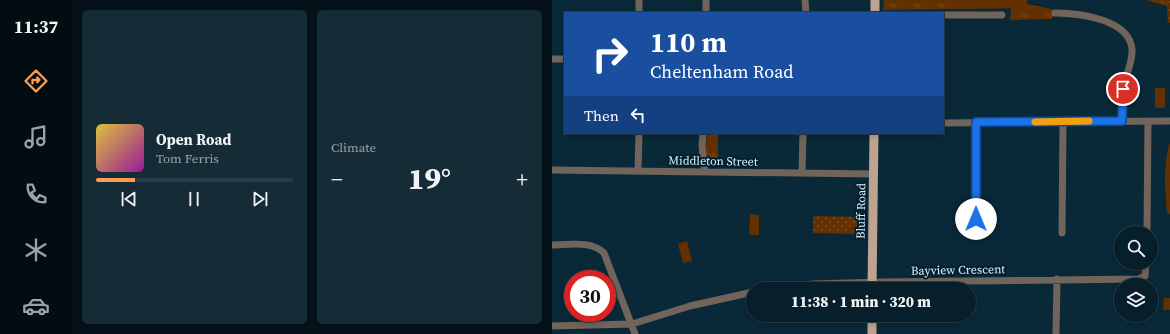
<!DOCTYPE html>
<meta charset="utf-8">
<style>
:root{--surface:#071f2b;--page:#152c37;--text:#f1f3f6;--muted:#98a2a9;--line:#283d47;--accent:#fc9d53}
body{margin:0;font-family:"Source Serif 4",serif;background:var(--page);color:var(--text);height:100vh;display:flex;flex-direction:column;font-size:15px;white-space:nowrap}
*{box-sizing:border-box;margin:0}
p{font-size:13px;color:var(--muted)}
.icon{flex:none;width:22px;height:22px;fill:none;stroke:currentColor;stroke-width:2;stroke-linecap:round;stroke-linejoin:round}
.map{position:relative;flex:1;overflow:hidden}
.panel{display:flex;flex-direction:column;gap:10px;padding:10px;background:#041118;width:480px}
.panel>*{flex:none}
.top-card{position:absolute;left:12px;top:12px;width:380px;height:122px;border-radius:0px;box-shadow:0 2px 6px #0003,0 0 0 1px var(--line);background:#1a4fa0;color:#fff;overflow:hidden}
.controls{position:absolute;left:562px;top:226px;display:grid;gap:8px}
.controls a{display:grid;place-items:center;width:44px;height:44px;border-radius:50%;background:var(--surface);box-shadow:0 2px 6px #0003,0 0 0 1px var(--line);font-size:20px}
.speed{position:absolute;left:12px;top:270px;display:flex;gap:8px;font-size:20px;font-weight:700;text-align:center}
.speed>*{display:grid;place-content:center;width:52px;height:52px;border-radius:50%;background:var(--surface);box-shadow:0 2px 6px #0003,0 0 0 1px var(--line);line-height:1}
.speed .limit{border:6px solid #d22;background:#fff;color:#111}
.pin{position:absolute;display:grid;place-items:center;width:34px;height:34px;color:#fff;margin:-17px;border:2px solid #fff;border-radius:50%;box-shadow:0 1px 4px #0007}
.me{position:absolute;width:44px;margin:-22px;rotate:0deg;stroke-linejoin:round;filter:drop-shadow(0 0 3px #0008)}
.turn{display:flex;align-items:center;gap:14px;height:84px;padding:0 20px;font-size:18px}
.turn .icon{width:52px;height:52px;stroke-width:2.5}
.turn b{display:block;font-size:28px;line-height:34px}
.then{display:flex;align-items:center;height:38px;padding:0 20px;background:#0003;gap:8px;font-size:15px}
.big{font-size:30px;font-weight:800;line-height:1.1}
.panel .card{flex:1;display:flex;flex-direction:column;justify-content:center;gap:6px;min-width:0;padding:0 14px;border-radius:6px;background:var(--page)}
.song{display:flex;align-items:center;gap:12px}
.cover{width:48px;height:48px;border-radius:6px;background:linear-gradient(135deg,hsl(50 70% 55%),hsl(300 70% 35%))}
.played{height:4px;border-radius:2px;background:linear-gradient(90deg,var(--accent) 20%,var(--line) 20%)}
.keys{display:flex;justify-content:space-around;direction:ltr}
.heat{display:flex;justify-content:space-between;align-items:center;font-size:22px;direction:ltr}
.panel .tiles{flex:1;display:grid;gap:10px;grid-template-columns:repeat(2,1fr)}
.trip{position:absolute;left:194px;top:282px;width:230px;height:40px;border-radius:20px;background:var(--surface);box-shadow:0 2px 6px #0003,0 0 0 1px var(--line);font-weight:800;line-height:40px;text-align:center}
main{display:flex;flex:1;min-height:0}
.tabs{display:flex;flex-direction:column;width:72px;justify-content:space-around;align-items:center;background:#030c11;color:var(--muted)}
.tabs .icon{width:28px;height:28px}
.tabs .on{color:var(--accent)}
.tabs b{font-size:18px;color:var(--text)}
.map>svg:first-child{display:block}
.grass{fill:url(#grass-dots)}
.park{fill:url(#park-tufts)}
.pitch{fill:#633000}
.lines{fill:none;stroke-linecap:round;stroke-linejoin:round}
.minor{stroke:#71645b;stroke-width:7}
.major{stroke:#bea391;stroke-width:9}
.route-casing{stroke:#114b97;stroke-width:10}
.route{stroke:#1a73e8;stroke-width:7}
.slow{stroke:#f59e0b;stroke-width:7}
.labels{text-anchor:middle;stroke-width:4;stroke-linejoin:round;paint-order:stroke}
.street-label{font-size:12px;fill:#dff0fb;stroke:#001f2f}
</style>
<main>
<nav class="tabs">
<b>11:37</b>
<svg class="icon on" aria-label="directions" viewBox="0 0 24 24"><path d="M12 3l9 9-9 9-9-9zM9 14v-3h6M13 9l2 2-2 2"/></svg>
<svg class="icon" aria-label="music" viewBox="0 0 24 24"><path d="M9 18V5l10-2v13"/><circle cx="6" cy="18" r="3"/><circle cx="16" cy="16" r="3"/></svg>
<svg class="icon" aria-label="phone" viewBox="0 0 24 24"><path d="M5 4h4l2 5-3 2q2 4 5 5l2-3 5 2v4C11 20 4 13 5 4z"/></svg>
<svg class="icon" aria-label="climate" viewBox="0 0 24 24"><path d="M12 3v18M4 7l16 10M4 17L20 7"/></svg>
<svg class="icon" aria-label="car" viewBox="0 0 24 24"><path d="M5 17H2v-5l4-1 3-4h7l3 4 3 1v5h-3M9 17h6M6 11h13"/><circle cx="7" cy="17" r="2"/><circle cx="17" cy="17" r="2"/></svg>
</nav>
<section class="panel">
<div class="tiles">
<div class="card">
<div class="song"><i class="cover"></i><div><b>Open Road</b><p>Tom Ferris</p></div></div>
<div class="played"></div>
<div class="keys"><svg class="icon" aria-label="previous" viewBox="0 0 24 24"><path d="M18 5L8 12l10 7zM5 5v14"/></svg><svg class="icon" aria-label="pause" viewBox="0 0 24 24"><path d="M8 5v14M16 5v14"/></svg><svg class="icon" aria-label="next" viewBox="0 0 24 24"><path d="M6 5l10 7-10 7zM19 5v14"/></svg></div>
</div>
<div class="card"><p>Climate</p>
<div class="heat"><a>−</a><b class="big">19°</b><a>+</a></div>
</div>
</div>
</section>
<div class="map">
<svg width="618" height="334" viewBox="0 0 618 334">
<defs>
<pattern id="grass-dots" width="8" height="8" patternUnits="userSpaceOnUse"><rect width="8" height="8" fill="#633000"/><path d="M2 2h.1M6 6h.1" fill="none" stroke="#794e26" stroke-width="1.8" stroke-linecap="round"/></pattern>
<pattern id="park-tufts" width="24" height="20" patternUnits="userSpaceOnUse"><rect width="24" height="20" fill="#633000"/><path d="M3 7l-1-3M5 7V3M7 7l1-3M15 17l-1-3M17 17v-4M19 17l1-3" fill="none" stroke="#794e26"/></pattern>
</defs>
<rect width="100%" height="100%" fill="#092939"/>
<path class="grass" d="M595 0H618V23H616L615 6Z
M261 216 312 217V234L261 233Z"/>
<path class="park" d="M332 0H408V9L331 10Z
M475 4 504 10 500 19 458 20 459 8H474Z
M155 133H166V163H155L153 158Z"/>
<path class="pitch" d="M408 0H475V8L408 9Z
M603 88H613V108H603Z
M617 144H618V214L615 213C613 190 611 167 617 144Z
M198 214 207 215V235H197Z
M135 241 140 261 131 263 126 244Z
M612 298H618V310H611Z"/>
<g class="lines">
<path class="minor" d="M253 0 254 13
M87 13V0
M154 13V0
M503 13C527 13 577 19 580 49 581 61 574 75 571 87 568 98 570 110 570 121
M391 15H450
M0 59H13
M391 123 618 121
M151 133 150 146 153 172
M0 170 321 174
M86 171 87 133
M250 173 251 133
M510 233 511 122
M595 233 596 121
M424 234V122
M0 245C17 245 39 240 52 253L83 334
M220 289 261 284 328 282 587 279 593 276 594 263
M0 326 80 324 138 306 201 292
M504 334 505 279"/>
<path class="major" d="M323 13V0
M320 289 322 133
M320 334V315"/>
</g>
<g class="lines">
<g class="route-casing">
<path id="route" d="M424 219V122L570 121 571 89"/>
</g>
<use href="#route" class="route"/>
<path class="slow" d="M483 122 537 121"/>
</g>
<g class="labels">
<g class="street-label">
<text transform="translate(161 161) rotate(1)" y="4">Middleton Street</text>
<text transform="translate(309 211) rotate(-89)" y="4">Bluff Road</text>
<text transform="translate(406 270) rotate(-1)" y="4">Bayview Crescent</text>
</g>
</g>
</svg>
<div class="controls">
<a><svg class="icon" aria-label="search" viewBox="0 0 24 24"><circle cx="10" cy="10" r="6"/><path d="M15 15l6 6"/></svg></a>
<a><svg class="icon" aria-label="layers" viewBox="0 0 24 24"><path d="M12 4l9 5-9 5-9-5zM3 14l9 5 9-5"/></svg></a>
</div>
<div class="speed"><div class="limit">30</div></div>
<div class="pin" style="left:571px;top:89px;background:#d93025"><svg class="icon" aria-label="arrive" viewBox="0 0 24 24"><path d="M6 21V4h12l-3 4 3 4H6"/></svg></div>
<svg class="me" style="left:424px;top:219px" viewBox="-20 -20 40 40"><circle r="19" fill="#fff"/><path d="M0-13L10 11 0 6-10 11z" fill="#1a73e8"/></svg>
<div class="trip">11:38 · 1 min · 320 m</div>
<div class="top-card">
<div class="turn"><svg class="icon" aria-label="right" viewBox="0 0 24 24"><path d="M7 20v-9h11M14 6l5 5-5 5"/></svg><div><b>110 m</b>Cheltenham Road</div></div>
<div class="then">Then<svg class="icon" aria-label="left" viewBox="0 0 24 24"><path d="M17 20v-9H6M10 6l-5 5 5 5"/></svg></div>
</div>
</div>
</main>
